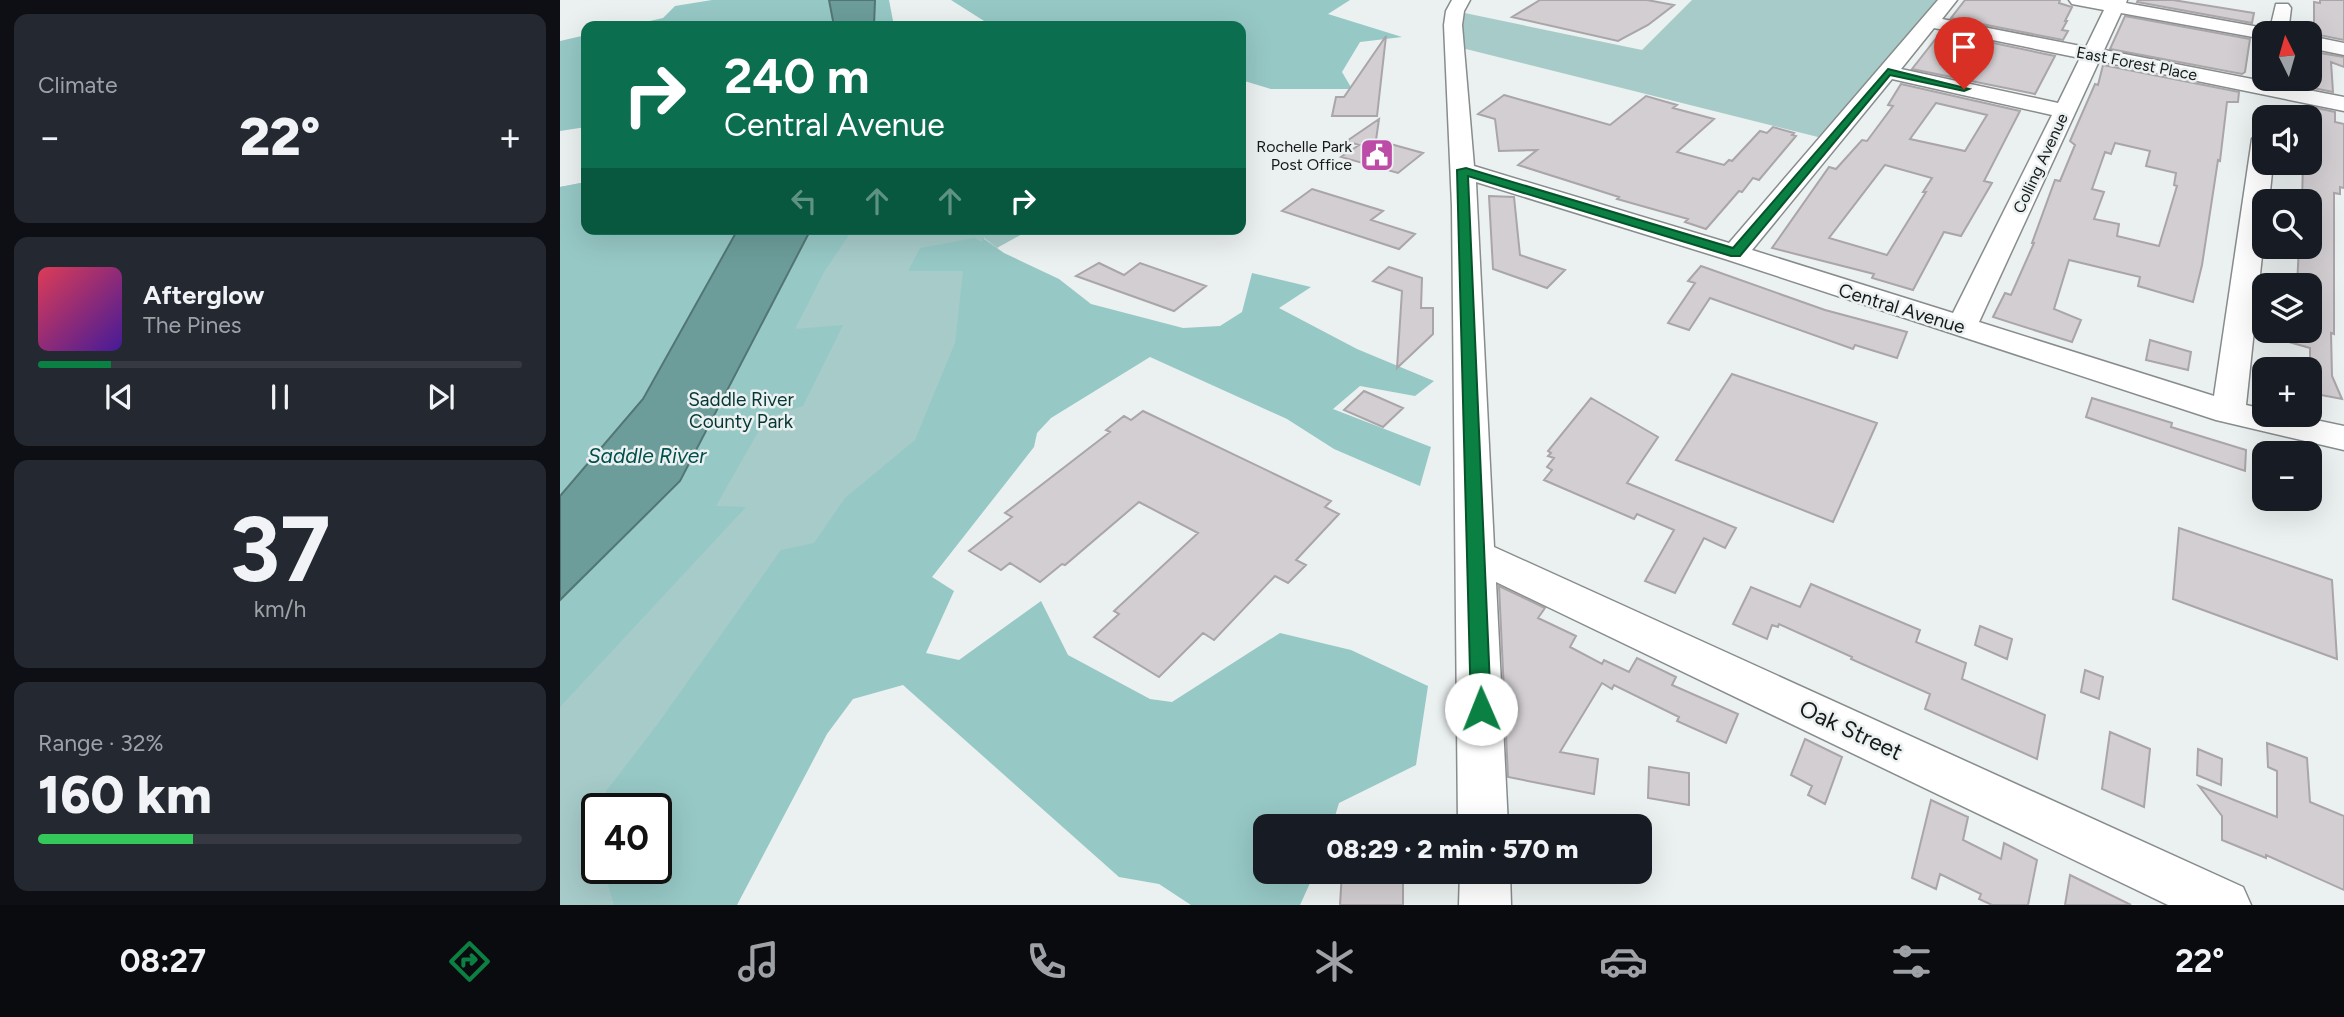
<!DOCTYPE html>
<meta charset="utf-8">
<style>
:root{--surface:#171b24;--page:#242831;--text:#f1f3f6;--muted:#9ea1a6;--line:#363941;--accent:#0b8043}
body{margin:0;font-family:Figtree,sans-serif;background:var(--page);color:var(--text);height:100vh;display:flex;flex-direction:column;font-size:26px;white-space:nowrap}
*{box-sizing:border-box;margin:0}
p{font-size:23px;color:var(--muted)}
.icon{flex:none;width:38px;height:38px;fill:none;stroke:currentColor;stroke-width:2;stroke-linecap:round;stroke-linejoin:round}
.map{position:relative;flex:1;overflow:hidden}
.drawer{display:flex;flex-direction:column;gap:14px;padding:14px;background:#0d0f14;width:560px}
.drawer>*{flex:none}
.banner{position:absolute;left:21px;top:21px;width:665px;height:214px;border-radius:14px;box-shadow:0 7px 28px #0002;background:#0b6e4f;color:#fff;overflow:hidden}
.needle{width:46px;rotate:355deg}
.buttons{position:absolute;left:1692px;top:21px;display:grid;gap:14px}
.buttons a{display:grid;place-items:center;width:70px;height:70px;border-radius:14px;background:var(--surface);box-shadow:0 7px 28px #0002;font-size:35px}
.speed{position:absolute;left:21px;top:793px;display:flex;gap:14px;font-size:35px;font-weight:700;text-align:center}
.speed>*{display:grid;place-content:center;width:91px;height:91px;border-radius:50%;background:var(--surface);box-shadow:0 7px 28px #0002;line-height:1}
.speed .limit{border:4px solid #111;border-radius:10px;background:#fff;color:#111}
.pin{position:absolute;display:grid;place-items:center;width:60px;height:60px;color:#fff;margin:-72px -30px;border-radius:50% 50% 50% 0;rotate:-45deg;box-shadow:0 0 7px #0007}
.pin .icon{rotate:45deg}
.me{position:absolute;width:77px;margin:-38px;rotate:359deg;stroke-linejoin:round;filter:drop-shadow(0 0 5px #0008)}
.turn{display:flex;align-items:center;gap:24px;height:147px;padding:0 28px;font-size:32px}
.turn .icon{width:91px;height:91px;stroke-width:2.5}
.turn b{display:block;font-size:49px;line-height:60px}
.lanes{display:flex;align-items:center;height:66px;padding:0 28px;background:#0003;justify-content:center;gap:35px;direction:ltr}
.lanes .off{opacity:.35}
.big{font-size:52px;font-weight:800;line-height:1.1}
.drawer .card{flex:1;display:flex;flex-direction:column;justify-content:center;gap:10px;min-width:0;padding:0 24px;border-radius:14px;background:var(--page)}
.drawer .dial{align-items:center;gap:0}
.dial b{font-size:91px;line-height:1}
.song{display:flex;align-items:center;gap:21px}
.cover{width:84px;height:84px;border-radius:10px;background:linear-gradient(135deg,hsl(350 70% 55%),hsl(260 70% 35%))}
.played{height:7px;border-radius:4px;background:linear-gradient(90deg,var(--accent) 15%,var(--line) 15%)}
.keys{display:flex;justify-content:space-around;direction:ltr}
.heat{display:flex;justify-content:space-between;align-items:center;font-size:38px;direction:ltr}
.charge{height:10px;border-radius:5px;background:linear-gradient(90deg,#34c759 32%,var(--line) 0)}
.trip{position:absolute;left:693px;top:814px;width:399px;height:70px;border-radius:14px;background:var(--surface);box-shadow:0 7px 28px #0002;font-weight:800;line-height:70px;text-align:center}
.tab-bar{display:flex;height:112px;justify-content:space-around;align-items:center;background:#090b0e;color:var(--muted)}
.tab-bar .icon{width:49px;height:49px}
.tab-bar .active{color:var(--accent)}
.tab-bar b{font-size:32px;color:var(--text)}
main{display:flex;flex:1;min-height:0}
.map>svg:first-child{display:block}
.green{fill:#a6cbc9;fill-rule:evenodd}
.forest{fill:#96c8c5}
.water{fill:#6c9d9a;stroke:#537674;stroke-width:2}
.building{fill:#d2ced1;stroke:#a9a5a8;stroke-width:2;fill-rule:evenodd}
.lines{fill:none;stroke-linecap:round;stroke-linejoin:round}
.minor-casing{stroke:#888c8c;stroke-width:3}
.minor{fill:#fff;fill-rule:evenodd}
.route{fill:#0b8043;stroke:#07532c;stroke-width:2}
.labels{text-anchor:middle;stroke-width:5;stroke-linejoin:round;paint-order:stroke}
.far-street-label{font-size:16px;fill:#181a1a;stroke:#ebf0f0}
.far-poi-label{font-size:16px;fill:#181a1a;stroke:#ebf0f0;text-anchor:end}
.street-label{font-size:19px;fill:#181a1a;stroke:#ebf0f0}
.park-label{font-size:19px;fill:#043635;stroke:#ebf0f0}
.water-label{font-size:21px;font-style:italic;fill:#014f4d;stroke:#ebf0f0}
.near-street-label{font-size:23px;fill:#181a1a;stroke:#ebf0f0}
</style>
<main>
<section class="drawer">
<div class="card"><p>Climate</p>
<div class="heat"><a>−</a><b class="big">22°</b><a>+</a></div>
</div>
<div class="card">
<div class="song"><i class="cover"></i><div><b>Afterglow</b><p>The Pines</p></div></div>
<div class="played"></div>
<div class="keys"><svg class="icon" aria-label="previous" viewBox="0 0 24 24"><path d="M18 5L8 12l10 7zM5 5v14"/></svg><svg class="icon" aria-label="pause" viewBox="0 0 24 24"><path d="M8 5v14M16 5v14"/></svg><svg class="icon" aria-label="next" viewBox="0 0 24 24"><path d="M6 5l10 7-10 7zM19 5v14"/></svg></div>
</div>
<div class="card dial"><b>37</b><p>km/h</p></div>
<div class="card"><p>Range · 32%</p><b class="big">160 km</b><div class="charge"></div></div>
</section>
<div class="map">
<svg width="1784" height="905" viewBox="0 0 1784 905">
<rect width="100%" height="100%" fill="#ebf0f0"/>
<path class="green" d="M1132 0H1388L1270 140 894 46 895 11 1082 50Z
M26 182V229H471L437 248 424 238 388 420 73 905H0V187ZM37 808H96V868H37Z"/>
<path class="forest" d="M152 0H269L274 26H68L103 18 115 6Z
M315 0H329L334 26H314Z
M391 0H790L768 14 842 37 800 42 782 72 792 89H711L681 80V26H432Z
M26 35V127L0 131V41Z
M26 182V229H178L83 399 0 496V187Z
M251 229H289V235L264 272 235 329 283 325 243 406 206 418 156 506 186 507 0 707V600L120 481Z
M414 238 422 242 423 238 444 253 499 279 531 304 623 328 660 326 682 312 692 273 751 287 719 308 797 349 874 381 855 396 800 386 773 409 871 447 860 486 774 449 727 419 590 357 491 418 477 433 474 447 372 577 394 591 366 653 399 660 481 601 508 655 590 699 612 702 720 633 791 650 868 686 856 765 779 803 772 826H705V872H755L740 905H631L599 884 559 877 343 685 293 699 267 734 177 905H54L43 868H96V808H37V847L27 816 97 725 221 550 254 543 285 498 355 440 395 343 403 271H348L360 248Z"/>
<path class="water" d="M269 0H315L314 26H274Z
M178 229H251L120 481 0 600V496L83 399Z"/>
<path class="building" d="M980 0H1087L1114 5 1088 25 1058 41 952 17Z
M1405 0H1500L1499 3 1512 7 1505 21H1507L1502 30 1508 31 1503 40 1391 18Z
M1578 0H1613L1694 13 1692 23 1577 2Z
M1760 0H1784V40L1754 34V2L1760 3Z
M1565 16 1690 39 1685 72 1682 74 1550 49Z
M1381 32 1495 56 1475 94 1352 69Z
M826 36 817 116H772L776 97H784Z
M1754 52 1784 57V67L1771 62 1773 92 1748 87 1750 54 1758 56Z
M1543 65 1679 92 1678 102H1667L1660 161 1658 160 1642 265 1633 302 1578 286 1580 277 1509 260 1494 309 1521 320 1512 342 1433 317 1445 293 1451 295 1474 243H1472L1495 180 1500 181 1515 145 1510 141 1535 84 1538 85ZM1555 143 1590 151 1586 166 1616 173 1614 185 1617 186 1599 246 1557 236 1559 224 1534 219 1544 192 1532 189 1545 152 1551 154Z
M1341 84 1460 111 1424 181 1432 183 1401 236 1384 232 1353 290 1312 278 1314 274 1212 248 1269 167 1276 169 1302 140 1307 141 1333 106 1328 105ZM1376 103 1427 115 1405 151 1350 139ZM1325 165 1372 178 1363 192H1366L1327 255 1269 238Z
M944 95 1050 125 1086 96 1117 105 1113 108 1154 119 1117 152 1164 165 1169 160 1172 161 1200 131 1207 133 1213 127 1234 133 1232 135 1236 136 1199 180 1193 178 1182 192 1179 191 1146 229 1125 222 1128 219 1057 199 1059 197 958 165 977 150 939 151 935 119 918 114Z
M1748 106 1775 112V122L1784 124V188L1780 187V194L1774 193V334L1771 333 1772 376 1782 399 1750 393V348L1708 336 1709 331H1750V285H1737L1739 247H1750V201H1742L1743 163H1750Z
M819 119 816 140 863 153 838 173 781 157 799 145 787 141Z
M752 189 823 211 811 220 855 234 839 249 722 211Z
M929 196 954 197 960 255 1005 270 987 288 933 269Z
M539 263 564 275 580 263 646 286 614 311 516 276Z
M1141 266 1265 310 1347 332 1337 358 1295 345 1293 349 1150 298 1129 330 1108 323 1135 283 1128 281Z
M829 267 862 278 861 308H873V334L837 368 842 291 813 281Z
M1590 340 1631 352 1628 370 1586 360Z
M1172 374 1317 423 1273 522 1116 460Z
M804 391 843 408 823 427 784 410Z
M1031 398 1098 437 1067 483 1176 528 1165 548 1144 538 1115 593 1085 581 1114 530 1077 514 1074 519 984 480 992 470 987 467 994 458 988 456 991 453 988 451Z
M1532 398 1612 423 1611 427 1686 450 1685 471 1526 417Z
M583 411 771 501 765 507 779 514 736 560 746 565 728 583 715 576 654 640 643 633 599 677 534 637 559 614 554 611 638 533 579 502 505 565 502 564 480 582 450 563 441 570 409 551 452 517 445 513 550 432 546 430 564 416 571 420Z
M1619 528 1772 580 1777 659 1613 599Z
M1251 584 1360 630 1356 642 1406 663 1402 679 1485 715 1477 759 1365 709 1370 694 1291 659 1292 657 1219 624 1218 627 1212 625 1207 639 1173 624 1191 587 1240 607Z
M939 586 985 608 978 618 1016 636 1010 647 1042 664 1044 660 1069 672 1077 658 1116 677 1112 685 1178 714 1166 743 1117 721 1119 717 1054 685 1052 689 1042 683 1000 752 1038 759 1034 794 948 777Z
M1420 626 1452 639 1447 659 1415 645Z
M1525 670 1543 677 1539 699 1521 692Z
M1550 732 1590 749 1584 807 1542 789Z
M1245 739 1282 757 1265 804 1248 795 1252 786 1231 775Z
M1707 743 1747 758 1750 802 1784 816V890L1706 855V858L1662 840V816L1639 786 1717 817V771L1708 767Z
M1638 749 1662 759 1661 785 1637 775Z
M1089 767 1129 773V805L1088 798Z
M1371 800 1408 817 1403 840 1441 859 1444 843 1477 860 1468 905H1432L1419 899 1421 894 1380 874 1376 889 1352 878Z
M782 872H843V905H780Z
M1510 875 1571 905H1505Z"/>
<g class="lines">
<g class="minor-casing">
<path id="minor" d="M892 0H910L904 11 902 25 914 166 1169 243 1378 0H1397L1382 19 1526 47 1544 10 1512 4 1509 0H1567L1566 3 1710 29 1716 4H1728L1731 8 1728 33H1704V39L1561 13 1544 50 1784 97V111L1539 61 1419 322 1654 396 1692 139 1696 134 1704 132V163H1713L1709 201H1704V237L1686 405 1704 409V415H1732L1784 426V450L1656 420 1165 259 916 182 934 547 1683 887 1691 905H1608L936 582 948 826H898L892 206 884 25 886 11ZM1374 28 1520 58 1498 103 1341 69ZM1332 79 1492 115 1393 313 1192 250Z
M1750 36 1784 43V55L1750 48Z
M900 872H950L951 905H899Z"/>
</g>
<use href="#minor" class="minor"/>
</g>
<path class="route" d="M1328 69 1409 89 1404 91 1330 75 1180 256H1171L908 176 931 709 928 715 921 718 913 715 911 709 897 170 906 168 1173 248Z"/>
<defs>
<g id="civic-square" transform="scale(1.75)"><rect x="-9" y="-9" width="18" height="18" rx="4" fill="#bd4ca7" stroke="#ebf0f0"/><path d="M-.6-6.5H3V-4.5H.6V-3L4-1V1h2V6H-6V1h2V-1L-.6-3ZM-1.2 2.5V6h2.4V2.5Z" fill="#fff"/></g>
</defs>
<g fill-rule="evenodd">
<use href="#civic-square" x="817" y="155"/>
</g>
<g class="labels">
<g class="far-street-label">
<text transform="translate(1577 63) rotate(11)" y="6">East Forest Place</text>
<text transform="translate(1480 163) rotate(-65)" y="6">Colling Avenue</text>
</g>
<g class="far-poi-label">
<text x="792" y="152">Rochelle Park<tspan x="792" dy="18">Post Office</tspan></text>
</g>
<g class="street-label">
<text transform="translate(1342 308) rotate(17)" y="7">Central Avenue</text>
</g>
<g class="park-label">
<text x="181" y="406">Saddle River<tspan x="181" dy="22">County Park</tspan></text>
</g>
<g class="water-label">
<text x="87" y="463">Saddle River</text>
</g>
<g class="near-street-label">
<text transform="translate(1291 730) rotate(25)" y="8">Oak Street</text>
</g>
</g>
</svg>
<div class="buttons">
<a><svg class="needle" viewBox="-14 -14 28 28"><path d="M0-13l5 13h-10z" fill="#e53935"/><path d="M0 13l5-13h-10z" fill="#9ea1a6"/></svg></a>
<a><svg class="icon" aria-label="sound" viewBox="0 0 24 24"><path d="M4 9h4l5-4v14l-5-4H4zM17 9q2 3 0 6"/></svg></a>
<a><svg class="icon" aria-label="search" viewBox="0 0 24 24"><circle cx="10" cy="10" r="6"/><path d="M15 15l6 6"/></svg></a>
<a><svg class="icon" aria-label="layers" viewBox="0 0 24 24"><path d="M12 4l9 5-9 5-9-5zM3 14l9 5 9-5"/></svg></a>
<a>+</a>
<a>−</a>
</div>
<div class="speed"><div class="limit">40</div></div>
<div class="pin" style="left:1404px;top:89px;background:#d93025"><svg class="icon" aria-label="arrive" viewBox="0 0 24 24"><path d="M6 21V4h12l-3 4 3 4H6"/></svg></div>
<svg class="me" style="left:921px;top:709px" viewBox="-20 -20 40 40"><circle r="19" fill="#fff"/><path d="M0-13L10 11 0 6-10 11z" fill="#0b8043"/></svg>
<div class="trip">08:29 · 2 min · 570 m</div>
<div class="banner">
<div class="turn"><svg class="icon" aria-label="right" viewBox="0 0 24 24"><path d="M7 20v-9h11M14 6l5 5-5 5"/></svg><div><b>240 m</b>Central Avenue</div></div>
<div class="lanes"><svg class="icon off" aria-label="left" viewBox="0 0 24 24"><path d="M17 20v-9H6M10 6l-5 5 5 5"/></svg><svg class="icon off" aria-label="ahead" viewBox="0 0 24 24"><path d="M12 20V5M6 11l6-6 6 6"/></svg><svg class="icon off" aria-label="ahead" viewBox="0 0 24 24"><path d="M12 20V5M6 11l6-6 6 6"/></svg><svg class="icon" aria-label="right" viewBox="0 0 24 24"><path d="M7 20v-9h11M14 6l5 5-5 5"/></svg></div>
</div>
</div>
</main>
<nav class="tab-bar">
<b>08:27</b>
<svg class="icon active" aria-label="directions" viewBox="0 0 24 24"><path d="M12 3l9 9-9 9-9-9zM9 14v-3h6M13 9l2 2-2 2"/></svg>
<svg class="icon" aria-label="music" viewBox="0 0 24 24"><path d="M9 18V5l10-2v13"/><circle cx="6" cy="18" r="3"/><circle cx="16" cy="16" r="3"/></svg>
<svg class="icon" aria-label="phone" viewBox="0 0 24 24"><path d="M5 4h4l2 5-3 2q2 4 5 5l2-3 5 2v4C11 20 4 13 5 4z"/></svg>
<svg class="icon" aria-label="climate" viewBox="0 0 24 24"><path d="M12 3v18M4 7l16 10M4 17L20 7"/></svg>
<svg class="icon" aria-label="car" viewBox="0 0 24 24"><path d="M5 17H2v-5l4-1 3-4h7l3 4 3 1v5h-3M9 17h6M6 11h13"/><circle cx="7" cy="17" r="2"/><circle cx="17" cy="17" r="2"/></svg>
<svg class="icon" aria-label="filters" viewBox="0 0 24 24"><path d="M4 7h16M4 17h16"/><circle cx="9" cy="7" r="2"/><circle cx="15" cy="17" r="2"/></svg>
<b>22°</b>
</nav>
